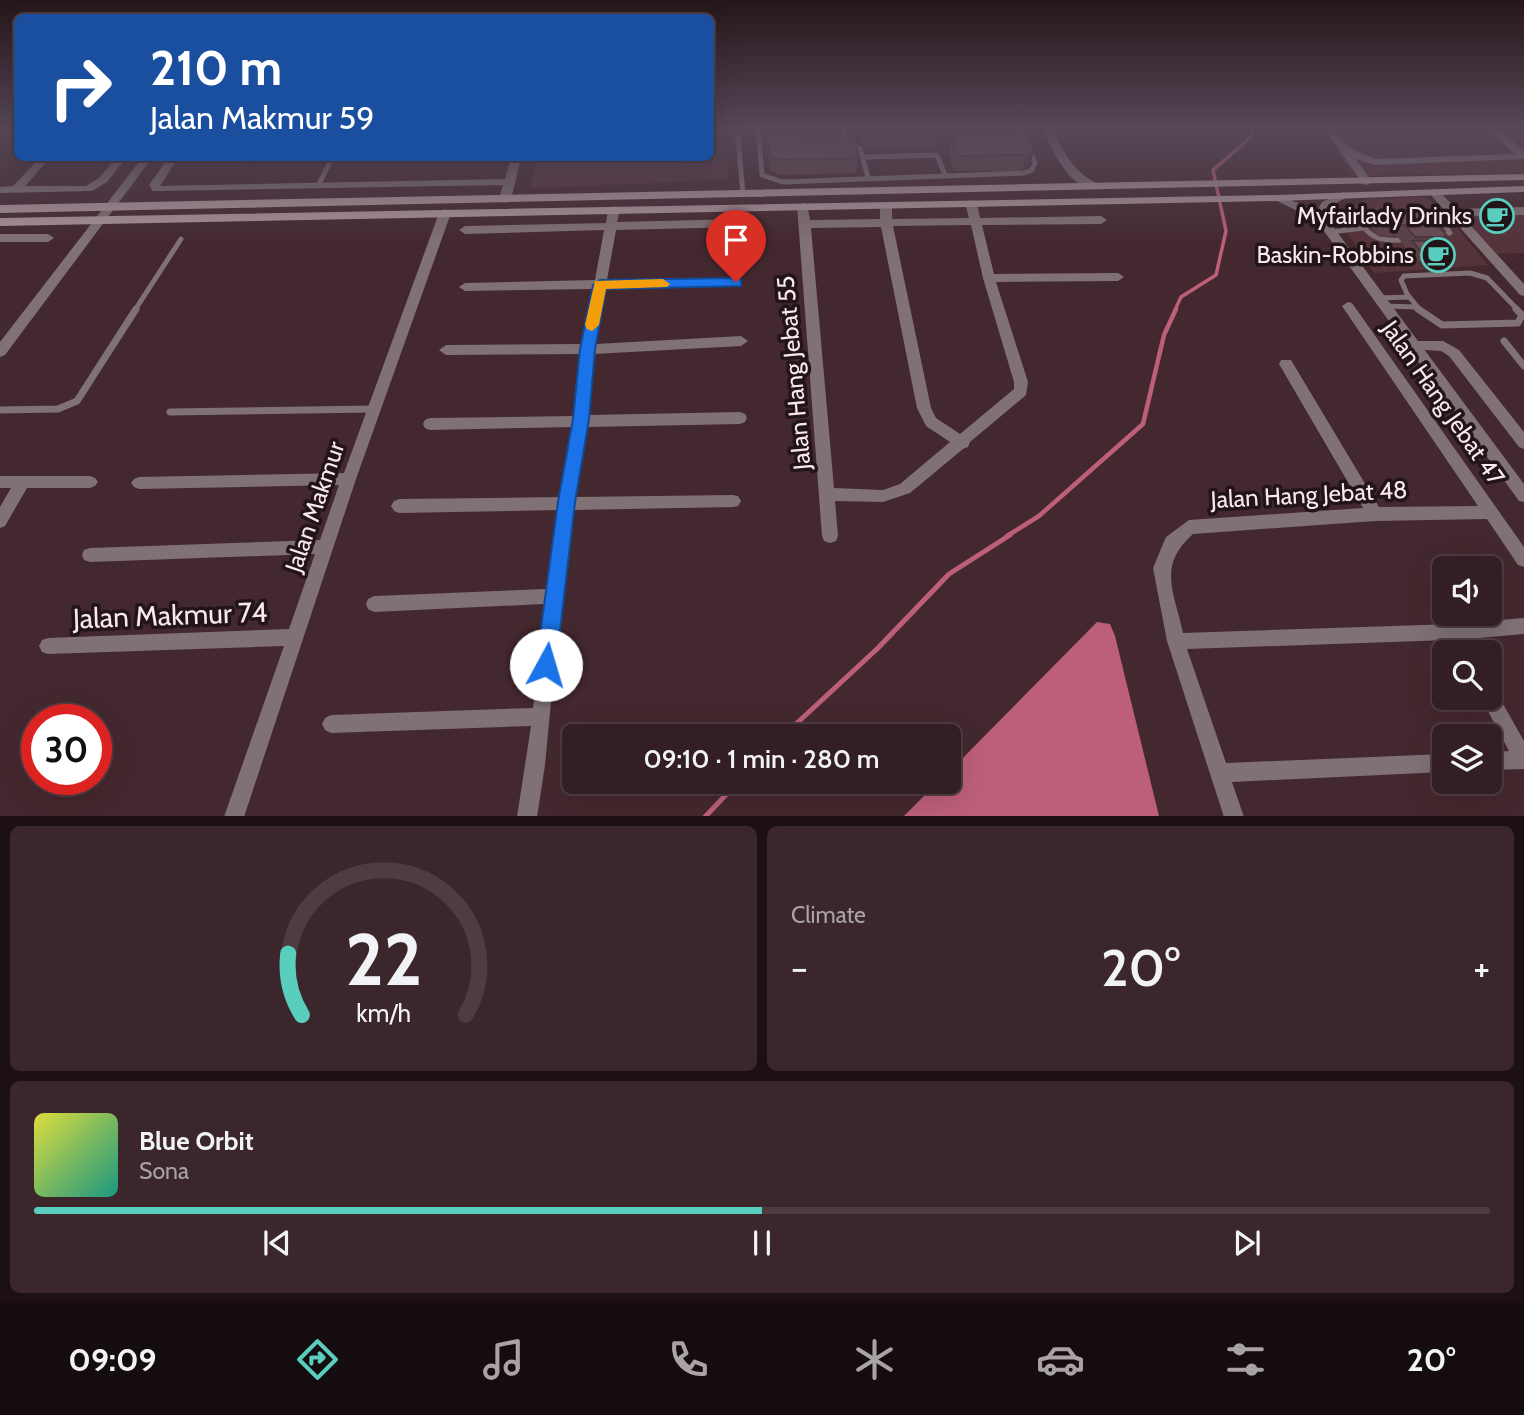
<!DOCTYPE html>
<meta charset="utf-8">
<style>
:root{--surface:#331e23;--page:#3b272b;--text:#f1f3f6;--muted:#a9a2a6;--line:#4e3c41;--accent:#5acebe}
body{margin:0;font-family:Cabin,sans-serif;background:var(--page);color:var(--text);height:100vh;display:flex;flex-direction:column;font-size:26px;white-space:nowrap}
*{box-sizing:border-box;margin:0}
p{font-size:23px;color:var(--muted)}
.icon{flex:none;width:38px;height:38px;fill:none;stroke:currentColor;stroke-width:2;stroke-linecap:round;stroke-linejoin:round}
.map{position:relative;height:816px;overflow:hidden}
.sheet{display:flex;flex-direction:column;gap:10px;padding:10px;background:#1c1013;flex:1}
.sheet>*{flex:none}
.guide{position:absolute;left:14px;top:14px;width:700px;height:147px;border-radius:10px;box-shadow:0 7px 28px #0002,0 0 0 2px var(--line);background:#1a4fa0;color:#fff;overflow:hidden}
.tools{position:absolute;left:1432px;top:556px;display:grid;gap:14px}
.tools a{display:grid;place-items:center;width:70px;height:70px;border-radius:10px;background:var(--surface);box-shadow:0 7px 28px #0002,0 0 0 2px var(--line);font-size:35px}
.speed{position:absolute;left:21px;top:704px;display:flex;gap:14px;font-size:35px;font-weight:700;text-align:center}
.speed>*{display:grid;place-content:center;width:91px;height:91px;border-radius:50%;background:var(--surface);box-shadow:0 7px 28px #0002,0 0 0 2px var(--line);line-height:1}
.speed .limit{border:10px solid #d22;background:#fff;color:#111}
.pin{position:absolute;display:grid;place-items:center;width:60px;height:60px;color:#fff;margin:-72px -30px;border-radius:50% 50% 50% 0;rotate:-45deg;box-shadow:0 0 7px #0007}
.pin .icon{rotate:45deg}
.me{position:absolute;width:77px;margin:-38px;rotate:6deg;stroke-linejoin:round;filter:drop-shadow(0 0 5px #0008)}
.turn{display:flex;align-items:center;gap:24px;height:147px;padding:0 21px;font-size:32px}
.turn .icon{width:91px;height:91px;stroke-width:2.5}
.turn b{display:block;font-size:49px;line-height:60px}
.big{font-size:52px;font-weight:600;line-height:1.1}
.sheet .card{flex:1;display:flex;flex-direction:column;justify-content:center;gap:10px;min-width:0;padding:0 24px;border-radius:10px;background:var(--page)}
.sheet .dial{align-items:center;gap:0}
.dial svg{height:182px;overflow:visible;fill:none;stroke:var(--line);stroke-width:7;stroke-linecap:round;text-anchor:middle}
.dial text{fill:var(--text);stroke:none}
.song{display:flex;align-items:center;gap:21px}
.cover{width:84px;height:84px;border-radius:10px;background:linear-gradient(135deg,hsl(60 70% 55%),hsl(170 70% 35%))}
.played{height:7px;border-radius:4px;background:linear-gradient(90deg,var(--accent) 50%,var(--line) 50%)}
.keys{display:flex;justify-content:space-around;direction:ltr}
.heat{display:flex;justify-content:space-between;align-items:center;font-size:38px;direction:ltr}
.sheet .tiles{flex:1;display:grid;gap:10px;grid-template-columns:1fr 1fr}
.card:last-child{grid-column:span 2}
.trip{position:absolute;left:562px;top:724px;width:399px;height:70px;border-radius:10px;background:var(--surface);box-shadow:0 7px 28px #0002,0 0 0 2px var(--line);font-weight:600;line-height:70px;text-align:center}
.tab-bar{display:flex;height:112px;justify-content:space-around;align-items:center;background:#140c0e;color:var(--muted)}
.tab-bar .icon{width:49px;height:49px}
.tab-bar .active{color:var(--accent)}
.tab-bar b{font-size:32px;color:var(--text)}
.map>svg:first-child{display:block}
.built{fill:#55333b}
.water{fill:#bd5f7b}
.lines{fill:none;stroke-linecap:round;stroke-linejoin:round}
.stream-far2{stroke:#bd5f7b;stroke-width:3.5}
.stream-far1{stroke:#bd5f7b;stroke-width:4.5}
.stream{stroke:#bd5f7b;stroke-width:5}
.service-far1{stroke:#7f7174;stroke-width:5}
.service{stroke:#7f7174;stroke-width:7}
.minor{fill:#7f7174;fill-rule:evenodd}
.tertiary{fill:#7f7174;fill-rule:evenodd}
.secondary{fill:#ab9499;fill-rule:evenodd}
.wall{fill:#5b4147}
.shaded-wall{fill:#4a353a}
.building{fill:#6a4c53;stroke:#4a353a;stroke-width:2}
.route{fill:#1a73e8;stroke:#114b97;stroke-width:2}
.slow{fill:#f59e0b}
.labels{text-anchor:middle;stroke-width:7;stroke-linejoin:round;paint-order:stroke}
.poi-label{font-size:24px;fill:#fbe8ec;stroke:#221518;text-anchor:end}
.street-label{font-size:24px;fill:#fbe8ec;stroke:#221518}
.near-street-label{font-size:28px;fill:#fbe8ec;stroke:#221518}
</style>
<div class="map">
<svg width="1524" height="817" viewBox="0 0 1524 817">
<rect width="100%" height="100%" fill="#44282f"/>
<path class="built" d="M711 128H725L728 180 530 188 536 158H710Z
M1323 128H1524V173L1353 176Z
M1423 197 1438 205 1488 265 1374 273 1334 213 1368 199Z
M1524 214V253L1494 254 1459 216Z"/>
<path class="water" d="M1097 622 1110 624 1115 636 1159 816H904L938 782H948L949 772Z"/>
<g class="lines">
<path class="stream-far2" d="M1175 310 1181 297 1216 275 1226 231 1213 170 1251 137V128"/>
<path class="stream-far1" d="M1007 536 1039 516 1143 424 1164 335 1176 309"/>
<path class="stream" d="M782 737 878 648 949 574 1010 535
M705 817 738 782"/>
<path class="service-far1" d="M737 128 743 194
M758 128 762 175 783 182 1024 173 1032 170 1035 163 1029 149
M843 128 845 142 860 148 868 177
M864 157 937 155 945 175
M173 158H187
M318 186 332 158
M1381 216 1367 217 1360 221C1369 238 1381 241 1400 240
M1331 232 1363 228
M1438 237 1450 233 1441 219
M1379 298 1409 297
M1385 306 1416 307
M135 310 181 239
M1420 310 1407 294 1401 280 1404 276 1470 273 1487 278 1518 310"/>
<path class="service" d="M1418 309 1442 325 1518 323 1522 315 1516 309
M1504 341 1524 366
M0 410 58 409 77 401 136 309
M170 412 374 409"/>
<path class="minor" d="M1042 128H1052C1064 153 1074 174 1101 185V189C1070 193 1053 151 1042 128Z
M1324 128H1334L1348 147 1375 159 1515 154 1486 128H1497L1524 151V159L1374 165 1355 158 1372 182 1367 185 1363 184Z
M1516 128H1524V134Z
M40 158H50L25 186H86L99 178 116 158H126L107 182 92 191 0 193V187L13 186Z
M142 158H152L5 355 0 357V342Z
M168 158H178L160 186 505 179 511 158H521L511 199 505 202 499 199 503 185 153 191 149 185Z
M1434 189 1438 190 1456 209 1524 207V215L1462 216 1524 284V296L1520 295 1430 194 1428 192Z
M971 200 977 203 980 218 1101 216 1107 220 1101 224 982 225 994 274 1118 273 1124 277 1118 281 996 282 1028 382 1026 395 970 442 968 447 963 449 910 493 883 502 835 501 838 536 836 541 830 543 824 541 822 536 797 206 803 203 807 204 810 220 880 219V205L886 202 892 205V219L969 218 965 203ZM971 225 983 278 1014 382V389L960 434 936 418 931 408 893 226ZM881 227 917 408 926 426 950 442 900 484 883 490 834 488 811 228Z
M614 206 620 210 617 222 739 219 745 223 739 227 616 230 607 280 736 278 742 282 736 286 605 289 596 344 741 336 748 341 741 346 594 354 588 415 740 412 745 414 747 418 745 422 740 424 587 427 576 497 733 495 738 496 741 501 738 506 733 507 574 510 561 596 545 765 537 817H517L531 726 331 733 325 730 322 724 325 718 331 715 533 708 544 604 374 612 368 609 366 604 368 599 374 596 546 589 559 510 399 513 394 511 391 506 394 501 399 499 561 497 573 427 430 430 425 428 423 424 425 420 430 418 574 416 581 354 446 355 439 350 446 345 582 344 593 289 465 291 459 287 465 283 595 280 604 230 465 234 459 230 465 226 606 223 608 210Z
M445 209 451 213 356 479 244 817H224L284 646 48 654 42 652 39 646 42 640 48 638 289 629 315 554 90 562 84 560 82 555 84 550 90 548 320 540 339 485 139 489 134 487 131 483 134 479 139 477 344 473 439 213Z
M0 234H48L54 238 48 242H0Z
M1348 302 1352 303 1524 547V567L1518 565 1487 519 1375 521 1193 534C1157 566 1174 591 1183 633L1454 624 1524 618V634L1467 639 1474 653H1456L1449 640 1187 649 1226 763 1444 754V772L1232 782 1244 817H1224L1167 641 1153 568 1166 537 1189 520 1363 508 1279 364 1281 360H1291L1379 507 1478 506 1344 309 1342 306Z
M1414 341H1443L1459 350 1524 432V449L1519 447 1449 356 1441 351 1409 349 1407 346Z
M0 476H90L95 478 98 482 95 486 90 488H27L5 526 0 528V507L11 488H0Z
M1489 687 1495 690 1524 741V769L1489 770V752L1509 751 1481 698H1489Z"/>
<path class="tertiary" d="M1343 192 1347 193V197L1331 206 1326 217 1524 484V502L1519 501 1316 220 1271 198 1273 196H1281L1317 211 1322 202Z"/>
<path class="secondary" d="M1524 174V180L0 213V205Z
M1524 186V192L1277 201 0 226V218L1277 195Z"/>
</g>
<path class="wall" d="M765 128H801L802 138 858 158 856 173 780 175 770 170Z
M854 128H934L936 134 934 149 866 150Z
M962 128H1025L1029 167 1022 171H953L949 148 952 133H964Z
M1376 211 1451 220 1443 231 1448 237 1445 240 1454 252 1448 260 1416 261 1397 236 1379 237 1368 223Z"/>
<path class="shaded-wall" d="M1034 152 1029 167 1022 171 1026 155Z"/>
<path class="building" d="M767 128H801L802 138 854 136 858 158 780 160 770 155Z
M864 128H934L936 134 868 135Z
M970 128H1025L1034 152 1026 155 956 156 952 133H971Z
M1443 210 1451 220 1434 221 1448 237H1415L1405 225H1387L1376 211Z
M1445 240 1454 252 1422 253 1412 241Z"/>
<linearGradient id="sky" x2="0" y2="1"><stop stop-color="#25161a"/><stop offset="0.53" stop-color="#564858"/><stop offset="1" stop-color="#564858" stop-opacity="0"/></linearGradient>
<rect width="1524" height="243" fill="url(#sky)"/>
<path class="route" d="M736 278 741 279V286L606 289 595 349 589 419 575 502 556 665 553 672 546 675 539 672 536 665 558 502 573 419 580 349 593 285 600 280Z"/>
<path class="slow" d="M663 279 670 284 667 287 606 289 599 325 592 331 587 329 585 325 595 281Z"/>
<defs>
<g id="cafe-ring" transform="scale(1.75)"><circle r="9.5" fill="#221518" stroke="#5acebe" stroke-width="1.5"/><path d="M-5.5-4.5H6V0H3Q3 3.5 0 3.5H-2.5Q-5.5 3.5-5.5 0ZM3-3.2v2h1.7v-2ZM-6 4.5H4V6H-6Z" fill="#5acebe"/></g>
</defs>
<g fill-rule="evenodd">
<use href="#cafe-ring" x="1497" y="216"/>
<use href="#cafe-ring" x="1438" y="255"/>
</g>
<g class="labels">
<g class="poi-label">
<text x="1472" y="224">Myfairlady Drinks</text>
<text x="1414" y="263">Baskin-Robbins</text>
</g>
<g class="street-label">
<text transform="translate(794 373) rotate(-95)" y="8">Jalan Hang Jebat 55</text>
<text transform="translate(1443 403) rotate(55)" y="8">Jalan Hang Jebat 47</text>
<text transform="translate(1309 495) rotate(-3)" y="8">Jalan Hang Jebat 48</text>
<text transform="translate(315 507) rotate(-71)" y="8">Jalan Makmur</text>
</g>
<g class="near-street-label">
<text transform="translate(170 615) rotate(-2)" y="10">Jalan Makmur 74</text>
</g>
</g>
</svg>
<div class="tools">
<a><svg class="icon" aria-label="sound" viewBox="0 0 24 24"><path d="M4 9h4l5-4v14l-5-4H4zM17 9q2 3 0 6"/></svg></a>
<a><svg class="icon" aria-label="search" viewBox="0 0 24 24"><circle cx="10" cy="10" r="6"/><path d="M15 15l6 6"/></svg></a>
<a><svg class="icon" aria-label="layers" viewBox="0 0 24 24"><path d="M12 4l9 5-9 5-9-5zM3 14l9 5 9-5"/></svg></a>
</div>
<div class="speed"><div class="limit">30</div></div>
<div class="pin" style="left:736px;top:282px;background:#d93025"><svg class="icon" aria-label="arrive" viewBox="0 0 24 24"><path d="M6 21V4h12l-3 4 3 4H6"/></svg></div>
<svg class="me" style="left:546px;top:665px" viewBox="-20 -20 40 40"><circle r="19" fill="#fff"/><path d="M0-13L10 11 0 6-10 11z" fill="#1a73e8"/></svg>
<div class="trip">09:10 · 1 min · 280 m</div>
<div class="guide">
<div class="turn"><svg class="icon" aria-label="right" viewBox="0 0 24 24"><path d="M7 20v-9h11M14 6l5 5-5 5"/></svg><div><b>210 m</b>Jalan Makmur 59</div></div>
</div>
</div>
<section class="sheet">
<div class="tiles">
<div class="card dial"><svg viewBox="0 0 100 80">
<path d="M14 69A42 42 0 1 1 86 69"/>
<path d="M14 69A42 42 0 0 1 8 42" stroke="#5acebe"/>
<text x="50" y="56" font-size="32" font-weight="700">22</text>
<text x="50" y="72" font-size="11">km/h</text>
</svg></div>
<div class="card"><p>Climate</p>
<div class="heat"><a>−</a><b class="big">20°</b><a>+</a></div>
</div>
<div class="card">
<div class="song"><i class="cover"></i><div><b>Blue Orbit</b><p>Sona</p></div></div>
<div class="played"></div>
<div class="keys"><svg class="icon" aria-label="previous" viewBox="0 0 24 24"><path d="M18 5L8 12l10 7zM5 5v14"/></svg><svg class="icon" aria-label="pause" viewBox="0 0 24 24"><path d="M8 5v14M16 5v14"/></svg><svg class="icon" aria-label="next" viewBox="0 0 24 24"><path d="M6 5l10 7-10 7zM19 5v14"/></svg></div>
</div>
</div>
</section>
<nav class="tab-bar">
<b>09:09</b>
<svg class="icon active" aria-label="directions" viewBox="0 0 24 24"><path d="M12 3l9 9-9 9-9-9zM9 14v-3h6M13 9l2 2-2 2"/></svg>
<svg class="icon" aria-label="music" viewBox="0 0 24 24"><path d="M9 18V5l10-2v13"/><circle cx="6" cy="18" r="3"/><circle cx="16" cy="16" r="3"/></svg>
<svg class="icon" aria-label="phone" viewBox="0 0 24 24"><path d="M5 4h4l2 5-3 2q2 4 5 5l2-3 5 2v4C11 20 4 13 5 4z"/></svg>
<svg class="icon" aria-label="climate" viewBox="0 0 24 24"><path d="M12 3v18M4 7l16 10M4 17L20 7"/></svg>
<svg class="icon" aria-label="car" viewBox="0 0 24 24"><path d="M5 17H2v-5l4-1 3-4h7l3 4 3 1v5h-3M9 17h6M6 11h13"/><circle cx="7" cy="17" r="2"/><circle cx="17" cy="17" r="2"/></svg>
<svg class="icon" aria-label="filters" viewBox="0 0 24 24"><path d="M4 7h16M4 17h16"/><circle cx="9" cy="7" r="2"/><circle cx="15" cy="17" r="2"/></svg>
<b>20°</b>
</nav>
